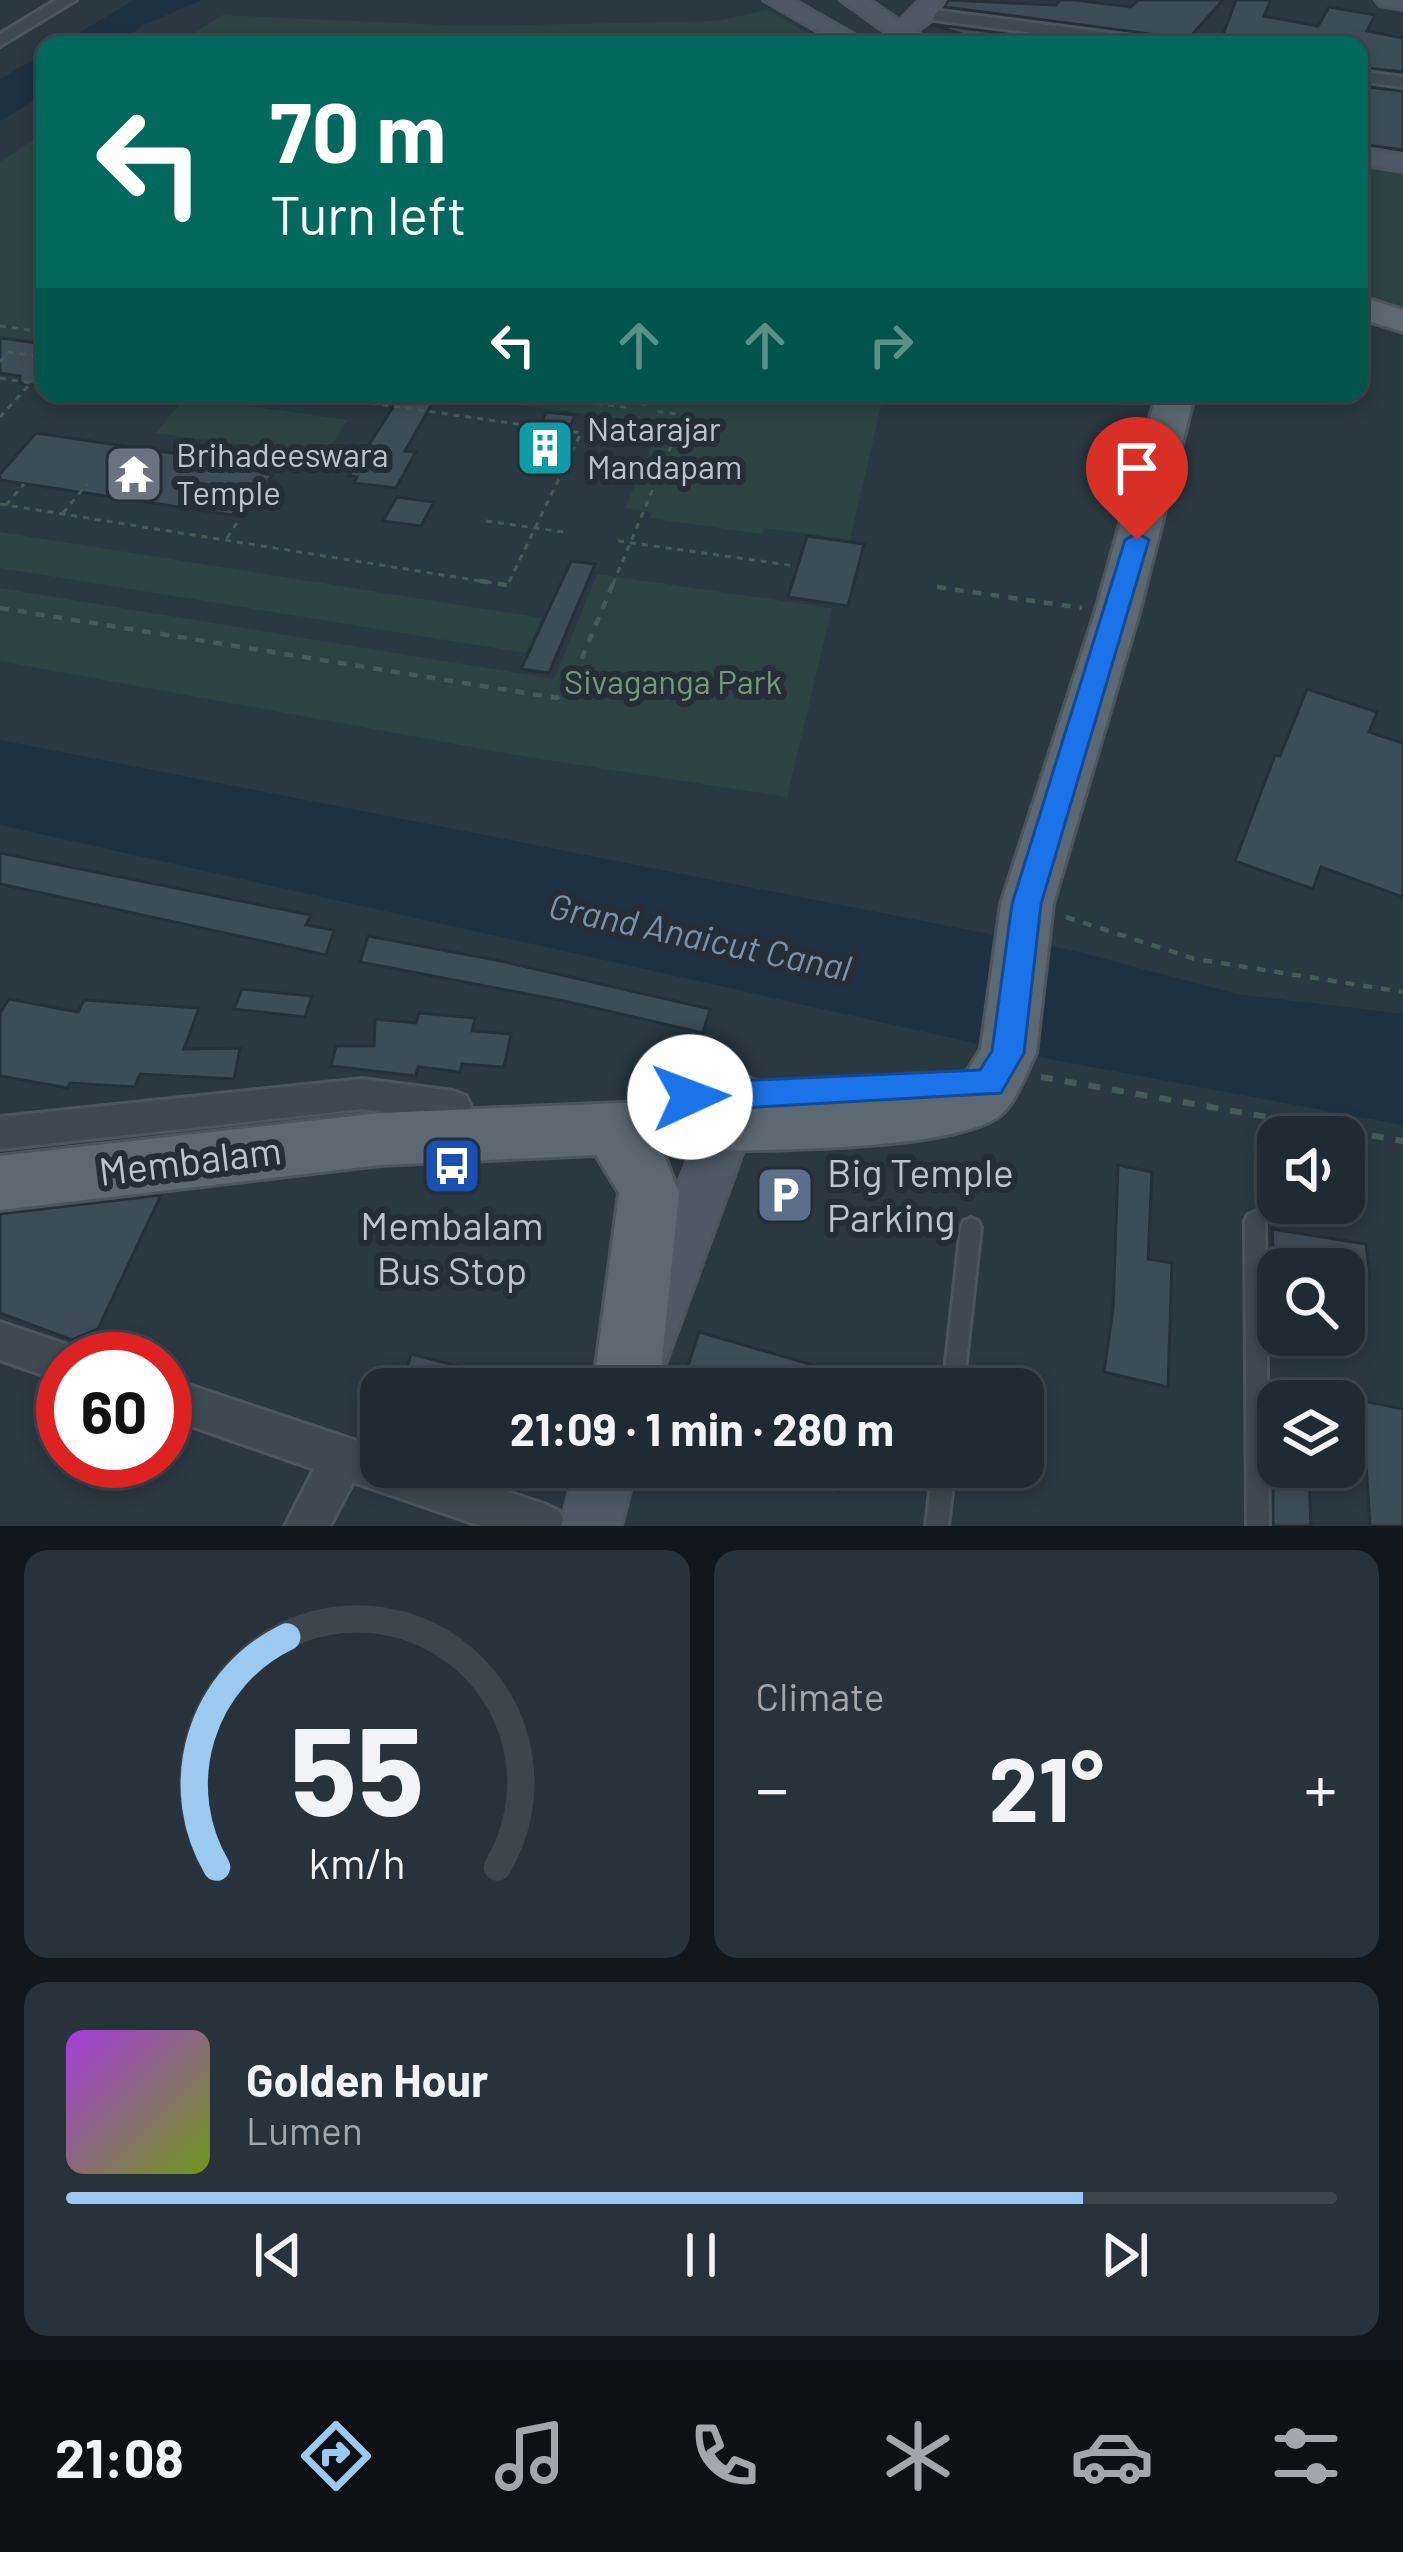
<!DOCTYPE html>
<meta charset="utf-8">
<style>
:root{--surface:#202a32;--page:#28323a;--text:#f1f3f6;--muted:#a2a7ac;--line:#3d464d;--accent:#9cc9f0}
body{margin:0;font-family:Barlow,sans-serif;background:var(--page);color:var(--text);height:100vh;display:flex;flex-direction:column;font-size:45px;white-space:nowrap}
*{box-sizing:border-box;margin:0}
p{font-size:39px;color:var(--muted)}
.icon{flex:none;width:66px;height:66px;fill:none;stroke:currentColor;stroke-width:2;stroke-linecap:round;stroke-linejoin:round}
.map{position:relative;height:1526px;overflow:hidden}
.drawer{display:flex;flex-direction:column;gap:24px;padding:24px;background:#12171c;flex:1}
.drawer>*{flex:none}
.banner{position:absolute;left:36px;top:36px;width:1332px;height:366px;border-radius:24px;box-shadow:0 6px 18px #0003,0 0 0 3px var(--line);background:#00695c;color:#fff;overflow:hidden}
.buttons{position:absolute;left:1257px;top:1116px;display:grid;gap:24px}
.buttons a{display:grid;place-items:center;width:108px;height:108px;border-radius:24px;background:var(--surface);box-shadow:0 6px 18px #0003,0 0 0 3px var(--line);font-size:60px}
.speed{position:absolute;left:36px;top:1332px;display:flex;gap:24px;font-size:60px;font-weight:700;text-align:center}
.speed>*{display:grid;place-content:center;width:156px;height:156px;border-radius:50%;background:var(--surface);box-shadow:0 6px 18px #0003,0 0 0 3px var(--line);line-height:1}
.speed .limit{border:18px solid #d22;background:#fff;color:#111}
.pin{position:absolute;display:grid;place-items:center;width:102px;height:102px;color:#fff;margin:-123px -51px;border-radius:50% 50% 50% 0;rotate:-45deg;box-shadow:0 0 12px #0007}
.pin .icon{rotate:45deg}
.me{position:absolute;width:132px;margin:-66px;rotate:88deg;stroke-linejoin:round;filter:drop-shadow(0 0 9px #0008)}
.turn{display:flex;align-items:center;gap:42px;height:252px;padding:0 36px;font-size:54px}
.turn .icon{width:156px;height:156px;stroke-width:2.5}
.turn b{display:block;font-size:84px;line-height:102px}
.lanes{display:flex;align-items:center;height:114px;padding:0 36px;background:#0003;justify-content:center;gap:60px;direction:ltr}
.lanes .off{opacity:.35}
.big{font-size:90px;font-weight:700;line-height:1.1}
.drawer .tile{flex:1;display:flex;flex-direction:column;justify-content:center;gap:18px;min-width:0;padding:0 42px;border-radius:24px;background:var(--page)}
.drawer .dial{align-items:center;gap:0}
.dial svg{height:312px;overflow:visible;fill:none;stroke:var(--line);stroke-width:7;stroke-linecap:round;text-anchor:middle}
.dial text{fill:var(--text);stroke:none}
.song{display:flex;align-items:center;gap:36px}
.cover{width:144px;height:144px;border-radius:18px;background:linear-gradient(135deg,hsl(280 70% 55%),hsl(80 70% 35%))}
.played{height:12px;border-radius:6px;background:linear-gradient(90deg,var(--accent) 80%,var(--line) 80%)}
.keys{display:flex;justify-content:space-around;direction:ltr}
.heat{display:flex;justify-content:space-between;align-items:center;font-size:66px;direction:ltr}
.drawer .tiles{flex:1;display:grid;gap:24px;grid-template-columns:1fr 1fr}
.tile:last-child{grid-column:span 2}
.trip{position:absolute;left:360px;top:1368px;width:684px;height:120px;border-radius:24px;background:var(--surface);box-shadow:0 6px 18px #0003,0 0 0 3px var(--line);font-weight:700;line-height:120px;text-align:center}
.tab-bar{display:flex;height:192px;justify-content:space-around;align-items:center;background:#0d1114;color:var(--muted)}
.tab-bar .icon{width:84px;height:84px}
.tab-bar .selected{color:var(--accent)}
.tab-bar b{font-size:54px;color:var(--text)}
.map>svg:first-child{display:block}
.green{fill:#2c4342}
.water{fill:#1d3140}
.building{fill:#3d4d57;stroke:#253039;stroke-width:3}
.lines{fill:none;stroke-linecap:round;stroke-linejoin:round}
.lane-casing{stroke:#4b555e;stroke-width:6}
.street-casing{stroke:#4b555e;stroke-width:6}
.secondary-casing{stroke:#4b555e;stroke-width:6}
.primary-casing{stroke:#4b555e;stroke-width:6}
.path-far2{stroke:#455b59;stroke-width:3;stroke-dasharray:6 6;stroke-linecap:butt}
.path-far1{stroke:#455b59;stroke-width:4.5;stroke-dasharray:9 9;stroke-linecap:butt}
.path{stroke:#455b59;stroke-width:6;stroke-dasharray:12 12;stroke-linecap:butt}
.lane{fill:#3e4952;fill-rule:evenodd}
.street{fill:#3e4952;fill-rule:evenodd}
.secondary{fill:#4d5964;fill-rule:evenodd}
.primary{fill:#5d6972;fill-rule:evenodd}
.route{fill:#1a73e8;stroke:#114b97;stroke-width:3}
.labels{text-anchor:middle;stroke-width:12;stroke-linejoin:round;paint-order:stroke}
.poi-label{font-size:33px;fill:#bbc4cc;stroke:#232e37;text-anchor:start}
.park-label{font-size:33px;fill:#759a78;stroke:#232e37}
.water-label{font-size:36px;font-style:italic;fill:#7893a7;stroke:#232e37}
.near-street-label{font-size:39px;fill:#bbc4cc;stroke:#232e37}
.near-poi-label{font-size:39px;fill:#bbc4cc;stroke:#232e37;text-anchor:start}
</style>
<div class="map">
<svg width="1403" height="1526" viewBox="0 0 1403 1526">
<rect width="100%" height="100%" fill="#2a3842"/>
<path class="green" d="M767 10 829 45H176L222 15 467 26 716 21Z
M45 132V342L0 336V162Z
M1359 158 1403 165V313L1359 298Z
M431 393H884L850 540 764 528 761 534 650 518 652 512 625 508 661 424Z
M185 397 348 420 324 456 156 433Z
M0 532 542 618 526 653 0 568Z
M597 574 832 608 787 797 515 755 0 661V588L554 679Z"/>
<path class="water" d="M134 0H202L143 25 116 45H59Z
M293 34 476 41 494 45H245Z
M45 53V94L0 121V79Z
M0 740 1075 951 1237 994 1403 1014V1125L1033 1056 0 825Z"/>
<path class="building" d="M948 0 1056 5 1060 0H1075L1131 7 1138 0H1223L1183 45 1165 36 945 7Z
M1236 0H1271L1264 16 1318 26 1329 7 1375 15 1367 31 1403 38V72L1359 67V45H1219Z
M932 25 933 24 1090 45H998Z
M1359 86 1403 91V150L1359 144Z
M0 338 45 344V387L20 383V376L0 373Z
M402 393 436 397 405 451 416 452 396 488 354 483 357 477 349 476Z
M546 412 575 415 554 465 523 461Z
M36 433 266 467 262 473 272 475 268 481 277 482 263 502 239 505 232 515 0 480V474Z
M397 497 434 502 421 526 383 521Z
M807 536 864 544 848 606 788 597Z
M571 561 595 564 549 673 521 669Z
M1307 689 1377 712 1369 732 1403 743V897L1321 867 1313 889 1235 861 1275 755 1280 756Z
M0 853 311 915 306 925 334 930 326 955 0 884Z
M368 936 501 961 710 1009 703 1033 569 1002 360 962Z
M242 989 312 996 305 1017 234 1009Z
M9 999 78 1012 84 1000 199 1008 184 1049 240 1048 234 1079 140 1074 135 1087 70 1083 68 1088 0 1076V1013Z
M419 1013 475 1018 472 1031 511 1034 504 1067 462 1064 460 1072 418 1067 416 1076 331 1066 336 1046H374L375 1019 416 1023Z
M1118 1165 1152 1172 1148 1259 1172 1263 1168 1387 1104 1372 1113 1309Z
M161 1195 98 1329 72 1340 0 1313V1214Z
M1272 1229 1366 1244 1370 1279 1344 1275V1269L1274 1264Z
M699 1332 878 1384 877 1389H688L693 1374 686 1372Z
M411 1354 520 1382 519 1389H401Z
M1344 1397 1403 1409V1526H1370L1364 1432 1344 1428Z
M447 1467H526L519 1491Z
M778 1467H845L839 1491 777 1471Z
M1273 1467 1309 1474 1311 1526H1273Z"/>
<g class="lines">
<g class="lane-casing">
<path id="lane" d="M640 393H652L647 402 643 403 637 399Z
M1255 1212 1262 1215 1265 1221 1269 1526H1247L1245 1221 1248 1215Z
M971 1218 978 1221 981 1227 963 1389H943L961 1227 964 1221Z
M933 1467H955L948 1526H926Z"/>
</g>
<g class="street-casing">
<path id="street" d="M56 0H76L0 46V34Z
M925 9 1164 40 1173 45H1124L919 18V10Z
M1359 71 1403 77V87L1359 81Z
M362 1079 453 1091 466 1096 471 1107 466 1118 453 1123 362 1109 0 1149V1117Z
M0 1322 77 1348 82 1359H63V1382L0 1360Z
M165 1377 381 1449V1467H433L544 1504 559 1511 566 1526H481L353 1482 330 1526H285L314 1469 165 1417Z"/>
</g>
<g class="secondary-casing">
<path id="secondary" d="M764 0H793L872 45H842Z
M841 0H869L900 21 920 0H944L933 19 916 31 932 45H904Z
M1376 0H1403V9L1380 5Z
M1359 148 1403 155V171L1359 164Z
M738 1074 756 1081 763 1096 656 1389H598L713 1096 720 1081Z
M576 1467H636L621 1526H561Z"/>
</g>
<g class="primary-casing">
<path id="primary" d="M1359 296 1403 310V332L1359 318Z
M1157 393H1195L1139 613 1053 904 1036 1053C1027 1071 1015 1105 999 1116 946 1154 736 1149 663 1152L679 1193 659 1389H593L619 1193 596 1155 380 1165 0 1210V1156L380 1113 935 1090 961 1081 981 1049 1001 904 1095 613Z"/>
</g>
<path class="path-far2" d="M0 326 45 332
M0 362 9 352 45 357
M0 378 31 383 0 417
M299 393 581 433 508 584
M513 393 631 408
M123 403 132 393
M0 504 499 584
M6 505 24 484
M63 513 87 484
M486 521 564 532
M227 538 246 509
M618 541 796 566
M613 584 684 415 654 411"/>
<path class="path-far1" d="M480 581 507 585 509 581
M937 587 1082 608
M0 608 557 698 569 689 614 581
M1066 917 1195 959 1403 992"/>
<path class="path" d="M1041 1077 1403 1141"/>
<use href="#lane" class="lane"/>
<use href="#street" class="street"/>
<use href="#secondary" class="secondary"/>
<use href="#primary" class="primary"/>
</g>
<path class="route" d="M1137 533 1149 540 1041 904 1024 1053 1001 1093 690 1111 679 1107 674 1097 679 1087 690 1083 980 1070 992 1051 1012 904 1125 540Z"/>
<defs>
<g id="building-square" transform="scale(3)"><rect x="-9" y="-9" width="18" height="18" rx="4" fill="#0f9aa8" stroke="#232e37"/><path d="M-4-6H4V6H1V3H-1V6H-4ZM-2.5-4.3h1.7v1.8h-1.7ZM.8-4.3h1.7v1.8H.8ZM-2.5-1h1.7V.8h-1.7ZM.8-1h1.7V.8H.8Z" fill="#fff"/></g>
<g id="temple-square" transform="scale(3)"><rect x="-9" y="-9" width="18" height="18" rx="4" fill="#6b7280" stroke="#232e37"/><path d="M0-6L5-2H3V0L6.5 2.5H4V6H1.5V3h-3V6H-4V2.5H-6.5L-3 0V-2H-5Z" fill="#fff"/></g>
<g id="bus-square" transform="scale(3)"><rect x="-9" y="-9" width="18" height="18" rx="4" fill="#1a4fb4" stroke="#232e37"/><path d="M-5-6H5V4H4V6H2V4H-2V6H-4V4H-5ZM-3.5-4V0h7V-4ZM-3.5 1.2v1.5H-2V1.2ZM2 1.2v1.5H3.5V1.2Z" fill="#fff"/></g>
<g id="parking-square" transform="scale(3)"><rect x="-9" y="-9" width="18" height="18" rx="4" fill="#5c6f8a" stroke="#232e37"/><path d="M-3.5-5.5H1a3.5 3.5 0 0 1 0 7H-1V5.5H-3.5ZM-1-3.4V-.6H.8a1.4 1.4 0 0 0 0-2.8Z" fill="#fff"/></g>
</defs>
<g fill-rule="evenodd">
<use href="#building-square" x="545" y="448"/>
<use href="#temple-square" x="134" y="474"/>
<use href="#bus-square" x="452" y="1166"/>
<use href="#parking-square" x="785" y="1195"/>
</g>
<g class="labels">
<g class="poi-label">
<text x="587" y="441">Natarajar<tspan x="587" dy="38">Mandapam</tspan></text>
<text x="176" y="467">Brihadeeswara<tspan x="176" dy="38">Temple</tspan></text>
</g>
<g class="park-label">
<text x="673" y="694">Sivaganga Park</text>
</g>
<g class="water-label">
<text transform="translate(700 937) rotate(12)" y="13">Grand Anaicut Canal</text>
</g>
<g class="near-street-label">
<text transform="translate(190 1161) rotate(-7)" y="14">Membalam</text>
</g>
<g class="near-poi-label">
<text x="827" y="1187">Big Temple<tspan x="827" dy="45">Parking</tspan></text>
<text x="452" y="1240" text-anchor="middle">Membalam<tspan x="452" dy="45">Bus Stop</tspan></text>
</g>
</g>
</svg>
<div class="buttons">
<a><svg class="icon" aria-label="sound" viewBox="0 0 24 24"><path d="M4 9h4l5-4v14l-5-4H4zM17 9q2 3 0 6"/></svg></a>
<a><svg class="icon" aria-label="search" viewBox="0 0 24 24"><circle cx="10" cy="10" r="6"/><path d="M15 15l6 6"/></svg></a>
<a><svg class="icon" aria-label="layers" viewBox="0 0 24 24"><path d="M12 4l9 5-9 5-9-5zM3 14l9 5 9-5"/></svg></a>
</div>
<div class="speed"><div class="limit">60</div></div>
<div class="pin" style="left:1137px;top:540px;background:#d93025"><svg class="icon" aria-label="arrive" viewBox="0 0 24 24"><path d="M6 21V4h12l-3 4 3 4H6"/></svg></div>
<svg class="me" style="left:690px;top:1097px" viewBox="-20 -20 40 40"><circle r="19" fill="#fff"/><path d="M0-13L10 11 0 6-10 11z" fill="#1a73e8"/></svg>
<div class="trip">21:09 · 1 min · 280 m</div>
<div class="banner">
<div class="turn"><svg class="icon" aria-label="left" viewBox="0 0 24 24"><path d="M17 20v-9H6M10 6l-5 5 5 5"/></svg><div><b>70 m</b>Turn left</div></div>
<div class="lanes"><svg class="icon" aria-label="left" viewBox="0 0 24 24"><path d="M17 20v-9H6M10 6l-5 5 5 5"/></svg><svg class="icon off" aria-label="ahead" viewBox="0 0 24 24"><path d="M12 20V5M6 11l6-6 6 6"/></svg><svg class="icon off" aria-label="ahead" viewBox="0 0 24 24"><path d="M12 20V5M6 11l6-6 6 6"/></svg><svg class="icon off" aria-label="right" viewBox="0 0 24 24"><path d="M7 20v-9h11M14 6l5 5-5 5"/></svg></div>
</div>
</div>
<section class="drawer">
<div class="tiles">
<div class="tile dial"><svg viewBox="0 0 100 80">
<path d="M14 69A42 42 0 1 1 86 69"/>
<path d="M14 69A42 42 0 0 1 32 10" stroke="#9cc9f0"/>
<text x="50" y="56" font-size="32" font-weight="700">55</text>
<text x="50" y="72" font-size="11">km/h</text>
</svg></div>
<div class="tile"><p>Climate</p>
<div class="heat"><a>−</a><b class="big">21°</b><a>+</a></div>
</div>
<div class="tile">
<div class="song"><i class="cover"></i><div><b>Golden Hour</b><p>Lumen</p></div></div>
<div class="played"></div>
<div class="keys"><svg class="icon" aria-label="previous" viewBox="0 0 24 24"><path d="M18 5L8 12l10 7zM5 5v14"/></svg><svg class="icon" aria-label="pause" viewBox="0 0 24 24"><path d="M8 5v14M16 5v14"/></svg><svg class="icon" aria-label="next" viewBox="0 0 24 24"><path d="M6 5l10 7-10 7zM19 5v14"/></svg></div>
</div>
</div>
</section>
<nav class="tab-bar">
<b>21:08</b>
<svg class="icon selected" aria-label="directions" viewBox="0 0 24 24"><path d="M12 3l9 9-9 9-9-9zM9 14v-3h6M13 9l2 2-2 2"/></svg>
<svg class="icon" aria-label="music" viewBox="0 0 24 24"><path d="M9 18V5l10-2v13"/><circle cx="6" cy="18" r="3"/><circle cx="16" cy="16" r="3"/></svg>
<svg class="icon" aria-label="phone" viewBox="0 0 24 24"><path d="M5 4h4l2 5-3 2q2 4 5 5l2-3 5 2v4C11 20 4 13 5 4z"/></svg>
<svg class="icon" aria-label="climate" viewBox="0 0 24 24"><path d="M12 3v18M4 7l16 10M4 17L20 7"/></svg>
<svg class="icon" aria-label="car" viewBox="0 0 24 24"><path d="M5 17H2v-5l4-1 3-4h7l3 4 3 1v5h-3M9 17h6M6 11h13"/><circle cx="7" cy="17" r="2"/><circle cx="17" cy="17" r="2"/></svg>
<svg class="icon" aria-label="filters" viewBox="0 0 24 24"><path d="M4 7h16M4 17h16"/><circle cx="9" cy="7" r="2"/><circle cx="15" cy="17" r="2"/></svg>
</nav>
